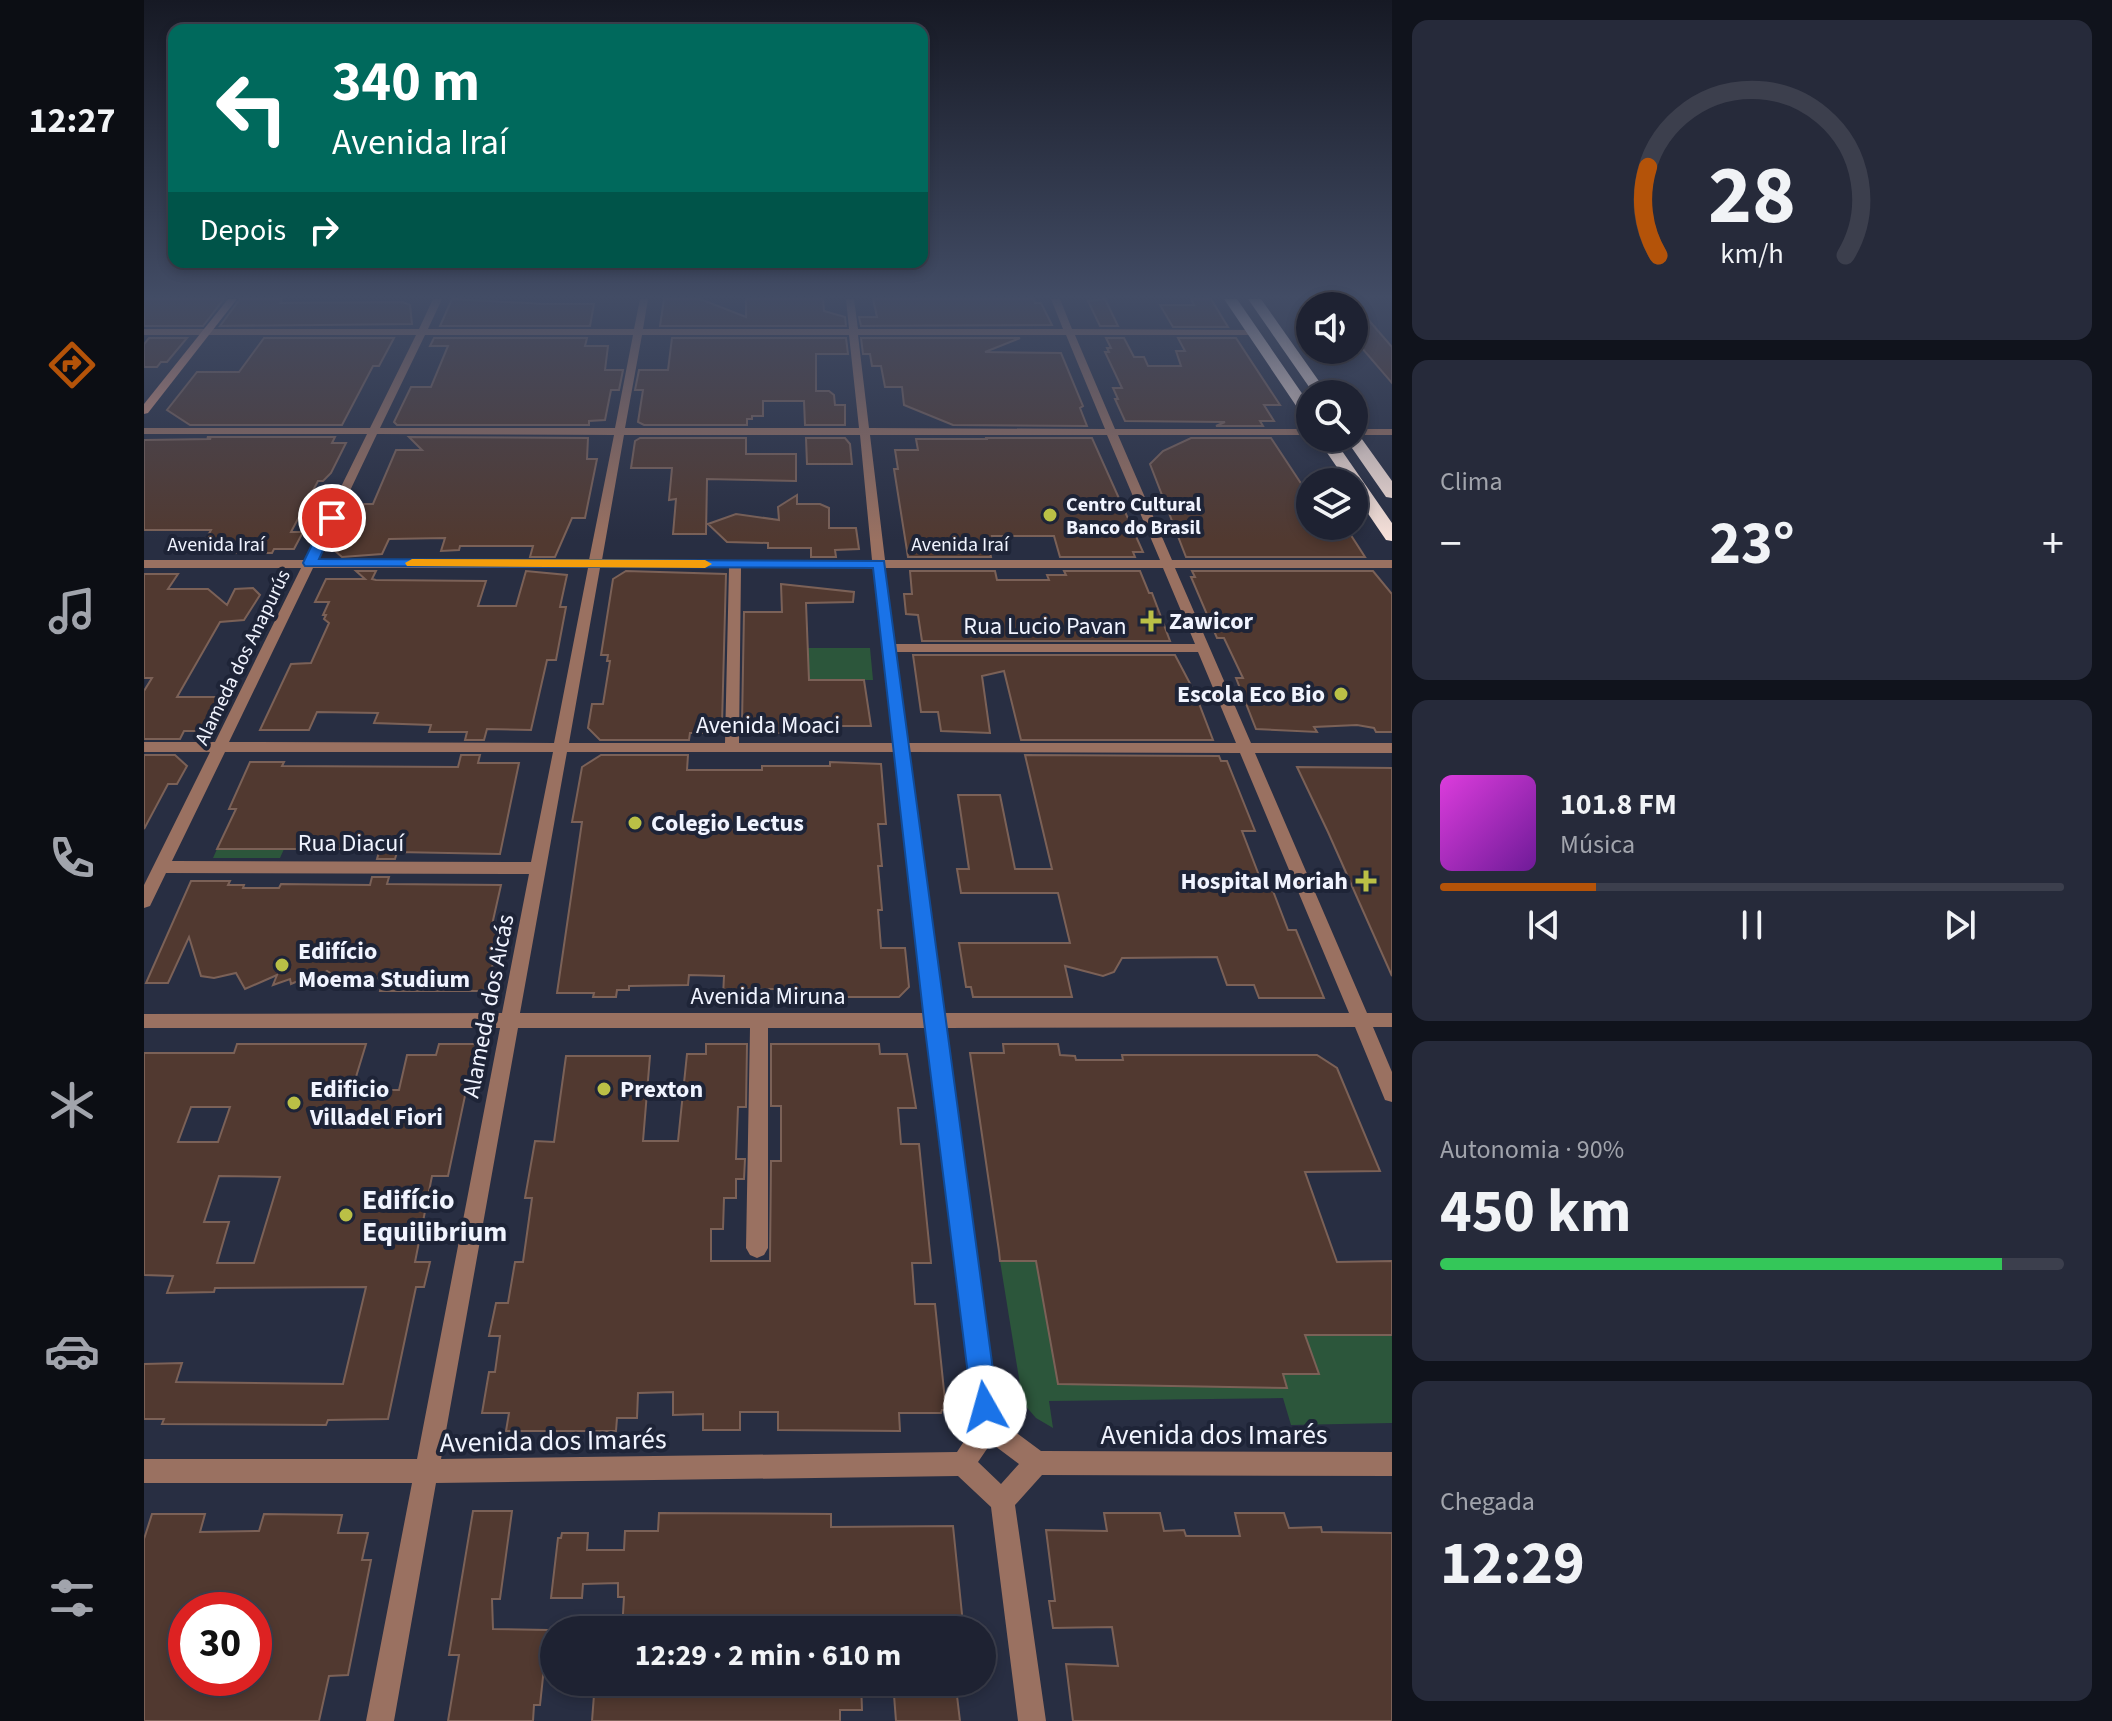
<!DOCTYPE html>
<html lang="pt">
<meta charset="utf-8">
<style>
:root{--surface:#1e2232;--page:#262a3a;--text:#f1f3f6;--muted:#a1a4ac;--line:#3c3f4d;--accent:#b45309}
body{margin:0;font-family:"Source Sans 3",sans-serif;background:var(--page);color:var(--text);height:100vh;display:flex;flex-direction:column;font-size:30px;white-space:nowrap}
*{box-sizing:border-box;margin:0}
p{font-size:26px;color:var(--muted)}
.icon{flex:none;width:44px;height:44px;fill:none;stroke:currentColor;stroke-width:2;stroke-linecap:round;stroke-linejoin:round}
.map{position:relative;flex:1;overflow:hidden}
.sheet{display:flex;flex-direction:column;gap:20px;padding:20px;background:#10131c;width:720px}
.sheet>*{flex:none}
.banner{position:absolute;left:24px;top:24px;width:760px;height:244px;border-radius:16px;box-shadow:0 4px 12px #0003,0 0 0 2px var(--line);background:#00695c;color:#fff;overflow:hidden}
.fabs{position:absolute;left:1152px;top:292px;display:grid;gap:16px}
.fabs a{display:grid;place-items:center;width:72px;height:72px;border-radius:50%;background:var(--surface);box-shadow:0 4px 12px #0003,0 0 0 2px var(--line);font-size:40px}
.speed{position:absolute;left:24px;top:1592px;display:flex;gap:16px;font-size:40px;font-weight:700;text-align:center}
.speed>*{display:grid;place-content:center;width:104px;height:104px;border-radius:50%;background:var(--surface);box-shadow:0 4px 12px #0003,0 0 0 2px var(--line);line-height:1}
.speed .limit{border:12px solid #d22;background:#fff;color:#111}
.pin{position:absolute;display:grid;place-items:center;width:68px;height:68px;color:#fff;margin:-34px;border:4px solid #fff;border-radius:50%;box-shadow:0 2px 8px #0007}
.me{position:absolute;width:88px;margin:-44px;rotate:353deg;stroke-linejoin:round;filter:drop-shadow(0 0 6px #0008)}
.turn{display:flex;align-items:center;gap:28px;height:168px;padding:0 32px;font-size:36px}
.turn .icon{width:104px;height:104px;stroke-width:2.5}
.turn b{display:block;font-size:56px;line-height:68px}
.then{display:flex;align-items:center;height:76px;padding:0 32px;background:#0003;gap:16px;font-size:30px}
.big{font-size:60px;font-weight:700;line-height:1.1}
.sheet .card{flex:1;display:flex;flex-direction:column;justify-content:center;gap:12px;min-width:0;padding:0 28px;border-radius:16px;background:var(--page)}
.sheet .dial{align-items:center;gap:0}
.dial svg{height:208px;overflow:visible;fill:none;stroke:var(--line);stroke-width:7;stroke-linecap:round;text-anchor:middle}
.dial text{fill:var(--text);stroke:none}
.song{display:flex;align-items:center;gap:24px}
.cover{width:96px;height:96px;border-radius:12px;background:linear-gradient(135deg,hsl(300 70% 55%),hsl(280 70% 35%))}
.played{height:8px;border-radius:4px;background:linear-gradient(90deg,var(--accent) 25%,var(--line) 25%)}
.keys{display:flex;justify-content:space-around;direction:ltr}
.heat{display:flex;justify-content:space-between;align-items:center;font-size:44px;direction:ltr}
.charge{height:12px;border-radius:6px;background:linear-gradient(90deg,#34c759 90%,var(--line) 0)}
.trip{position:absolute;left:396px;top:1616px;width:456px;height:80px;border-radius:40px;background:var(--surface);box-shadow:0 4px 12px #0003,0 0 0 2px var(--line);font-weight:700;line-height:80px;text-align:center}
main{display:flex;flex:1;min-height:0}
.menu{display:flex;flex-direction:column;width:144px;justify-content:space-around;align-items:center;background:#0c0e14;color:var(--muted)}
.menu .icon{width:56px;height:56px}
.menu .on{color:var(--accent)}
.menu b{font-size:36px;color:var(--text)}
.map>svg:first-child{display:block}
.green{fill:#2c563b}
.building{fill:#513930;stroke:#7b6157;stroke-width:2;fill-rule:evenodd}
.lines{fill:none;stroke-linecap:round;stroke-linejoin:round}
.street{fill:#9a7161;fill-rule:evenodd}
.secondary{fill:#d7957c;fill-rule:evenodd}
.highway{fill:#f8e2da;fill-rule:evenodd}
.route{fill:#1a73e8;stroke:#114b97;stroke-width:2}
.slow{fill:#f59e0b}
.poi-dot{fill:#bac046;stroke:#1e2437;stroke-width:3}
.labels{text-anchor:middle;stroke-width:8;stroke-linejoin:round;paint-order:stroke}
.far-poi-label{font-size:20px;font-weight:bold;fill:#f1f4ff;stroke:#1e2437;text-anchor:start}
.far-street-label{font-size:20px;fill:#f1f4ff;stroke:#1e2437}
.poi-label{font-size:24px;font-weight:bold;fill:#f1f4ff;stroke:#1e2437;text-anchor:start}
.street-label{font-size:24px;fill:#f1f4ff;stroke:#1e2437}
.near-poi-label{font-size:28px;font-weight:bold;fill:#f1f4ff;stroke:#1e2437;text-anchor:start}
.near-street-label{font-size:28px;fill:#f1f4ff;stroke:#1e2437}
</style>
<main>
<nav class="menu">
<b>12:27</b>
<svg class="icon on" aria-label="directions" viewBox="0 0 24 24"><path d="M12 3l9 9-9 9-9-9zM9 14v-3h6M13 9l2 2-2 2"/></svg>
<svg class="icon" aria-label="music" viewBox="0 0 24 24"><path d="M9 18V5l10-2v13"/><circle cx="6" cy="18" r="3"/><circle cx="16" cy="16" r="3"/></svg>
<svg class="icon" aria-label="phone" viewBox="0 0 24 24"><path d="M5 4h4l2 5-3 2q2 4 5 5l2-3 5 2v4C11 20 4 13 5 4z"/></svg>
<svg class="icon" aria-label="climate" viewBox="0 0 24 24"><path d="M12 3v18M4 7l16 10M4 17L20 7"/></svg>
<svg class="icon" aria-label="car" viewBox="0 0 24 24"><path d="M5 17H2v-5l4-1 3-4h7l3 4 3 1v5h-3M9 17h6M6 11h13"/><circle cx="7" cy="17" r="2"/><circle cx="17" cy="17" r="2"/></svg>
<svg class="icon" aria-label="filters" viewBox="0 0 24 24"><path d="M4 7h16M4 17h16"/><circle cx="9" cy="7" r="2"/><circle cx="15" cy="17" r="2"/></svg>
</nav>
<div class="map">
<svg width="1248" height="1721" viewBox="0 0 1248 1721">
<rect width="100%" height="100%" fill="#282e42"/>
<path class="green" d="M663 648H726L729 680H665Z
M73 849H140L136 858H69Z
M856 1261H893L914 1384 1143 1388 1139 1374H1174L1161 1335H1248V1423L1147 1425 1139 1398 905 1401 909 1428 892 1418 879 1403Z"/>
<path class="building" d="M0 299H80L59 326H0Z
M96 299H138L136 303 259 302 266 305 268 324 76 326Z
M308 299 400 304H450L446 326H296Z
M520 299H556L602 317V299H679L680 311 701 317 702 326H516Z
M729 299H890L891 303H897L908 325 717 326 715 317H733Z
M961 299 974 326H956L944 301Z
M1047 299H1067L1084 327H1029L1016 305H1050Z
M1210 303 1248 347V383L1210 339Z
M5 338H43L23 362H17L13 367H0V344Z
M120 338H250L235 366H229L198 425H46L23 410 53 372H95Z
M290 338H443L441 346H464L461 370H479L475 390H467L461 420 445 421V425H253L250 422 267 387H287L304 346H286Z
M528 338H702L704 354H672V391H685L690 395 691 405H701V425H661L660 401H619V416H608V419H603V425H500L494 422 499 390H491L495 370H524Z
M717 338H876L841 352 917 353 939 406 936 408 943 426 809 425 760 405 758 387H741L737 366H728L726 354H719Z
M962 338H980L990 357H1000L1004 366H1037L1032 351H1041L1034 338H1092L1136 405H1120L1130 421H1116L1119 426H1072L1081 422 981 421 971 399H974L969 388H978L961 352H965L963 348H967Z
M63 437H191L188 443H202L187 473 179 481H174L147 532H159L150 549H130L128 553H54L67 530H0V440L67 439Z
M265 437 444 438 443 459H453L441 518H428L411 557H386L389 546H316L315 550 297 551 301 538 245 539 238 554 198 557 191 551 196 539H204L220 504H229L252 450H278Z
M496 438H602V454H652V481L563 479 562 534H529L532 499 525 500 528 468H487L491 441Z
M662 438H701L706 444 708 464H663Z
M841 438H948L999 552H989L991 557H916L910 536H848L850 543H844L847 557H764L750 469H754L751 450H774L772 439H844Z
M1047 438H1127L1166 497V526H1201L1221 557H1042L1006 464 1019 451Z
M653 495V504H676L685 508V528H712L715 549 691 550 692 557H667V548H624V543L583 542 564 524 592 514 635 520 634 507Z
M212 571H232L228 579 232 580 342 581 334 606H372L382 571 423 575 416 607H422L412 660H403L387 730 343 729 340 740H321L323 732H285L287 725 230 723 234 713 173 712 165 730H116L147 664 167 663 185 623 180 619 182 615H179L185 602H171L182 579H221Z
M482 571 582 574 578 724 565 725 564 733H546L545 740H456L444 728 448 704H459L466 661H463L464 655H457L469 579Z
M766 571H851L853 580H905L903 575H922L920 571H996L1005 593H1008L1026 641H778L774 615 762 614 760 594H768Z
M1048 571H1229L1248 594V732H1232L1230 728 1213 725 1170 727 1173 732 1112 729 1092 678H1099L1080 638H1073L1047 577H1051Z
M0 574H34L24 589H64L83 605 91 589 109 588 116 595 100 620 76 622 33 697H77L60 731H40L36 739H0V691L8 678H0Z
M637 584 710 592 709 602 662 603 665 680H720L727 726H667V733H620L621 724H598L600 612H638Z
M769 655H1031L1051 693 1069 740H877L860 671 838 676 846 733 797 731 794 712H777Z
M0 755H31L43 766 33 784H24L0 829Z
M317 755H336L334 763H375L356 854 253 852 251 859H233L235 852 211 849H73L92 809H85L106 762H140L138 766 314 767Z
M457 755H544L543 770H618V766H686V762L737 764 742 824H734L738 866H734L738 910H734L737 948H761L765 987 755 997H652L651 989H598V997H579L580 976 545 975 544 985 485 986V990H473L472 997H449L450 993H413L438 822H428L433 795 438 767Z
M881 755 1075 756 1077 761H1083L1111 831H1098L1121 891H1129L1144 930H1152L1180 998H1115L1110 985H1083L1073 957 978 958 970 972 959 976 921 966 928 997H829L827 987H822L815 943H926L914 893H817L813 869H825L814 795H856L871 869H908Z
M1153 767 1248 768V976L1184 832Z
M228 877H245L243 884 357 885 348 925H357L344 987 338 991H236L239 978 196 979 183 971 164 983 156 980 147 984 146 979 129 985 133 975 101 989 92 973 70 978 57 976 45 937 24 983H2L47 881H86L84 885H100L99 888H135L137 884 226 885Z
M93 1044H222L208 1090H255L263 1055H292L295 1044H332L304 1176H288L271 1262H286L280 1287H272L244 1419 184 1420 182 1425 18 1424 20 1419H0V1364L38 1363 32 1382 199 1384 222 1287 71 1288 70 1292 23 1293 29 1276 0 1275V1053H90ZM47 1107H86L74 1142H34ZM75 1176 136 1177 110 1263H73L85 1222H60Z
M562 1044H603L602 1107H594L592 1159H601L600 1179H592V1198H580L579 1229H567V1261H626L627 1161H637V1106H627V1044H735L736 1054H763L772 1108H754L757 1144H775L787 1263H768L771 1304H791L802 1410H798L797 1413H755L756 1431 634 1430V1412H596V1430H559V1414L529 1415V1392L494 1393 493 1418H473L472 1431H362L365 1413H338L345 1372H351L356 1336H345L352 1303H364L371 1262H379L388 1198H381L391 1141 410 1142 422 1056H506L499 1141H534L543 1054H562Z
M859 1044H914L916 1055 931 1056 932 1060H979L978 1055H1173L1193 1068 1236 1171 1161 1172 1193 1262 1248 1261V1335H1161L1175 1374H1139L1143 1388 914 1384 892 1261H856L855 1251 826 1053H860Z
M329 1511H368L356 1599H348L349 1629 404 1630 396 1705H390L389 1721H304L315 1655H305Z
M515 1513 687 1514V1527L809 1526 819 1624 804 1625 805 1630H478L480 1597H474V1583L439 1584 438 1598H407L414 1538H417L418 1533H444L443 1550H480L481 1531H514Z
M960 1513H1016L1020 1531 1040 1530 1042 1536H1096L1091 1513H1140L1145 1528 1177 1527 1178 1532 1248 1533V1721H929L922 1664 974 1666 968 1627 909 1628 905 1601H911L902 1530 963 1531Z
M8 1514H61L56 1532 115 1531 120 1514 198 1515 194 1533H224L218 1560H227L204 1675 185 1676 175 1721H0V1539ZM42 1610H110V1678H42Z
M451 1682H717L718 1710H696V1721H448Z
M749 1682H775L776 1688H794L795 1696H813L816 1721H752Z"/>
<g class="lines">
<path class="street" d="M289 299H298L284 329H490L496 299H504L499 329H705L702 299H710L714 329H919L907 299H916L928 329 1112 330V334L1109 335H931L971 429H1166V435H974L1028 560H1248V568H1031L1107 743H1248V753H1111L1223 1013H1248V1027H1229L1248 1072V1102L1241 1100 1211 1027 802 1028 855 1420 897 1451 1248 1452V1476L898 1475 871 1505 902 1721H874L847 1507 814 1476 292 1483 250 1721H222L268 1483H0V1459H273L356 1028H0V1014L358 1013 385 874 22 873 6 906 0 908V885L66 752H0V742H71L157 568H0V560H161L223 434H0V428H226L272 335H0V329H275ZM281 335H489L471 428H236ZM498 335H705L715 428H481ZM714 335H922L961 429 725 428ZM233 434 470 435 445 560H173ZM480 435H716L728 560H458ZM726 435H963L1016 560H741ZM169 568H444L410 743 85 742ZM456 568H585L581 743H425ZM597 568H729L749 743H595ZM741 568H1019L1051 644H750ZM751 652H1054L1092 743H763ZM81 752H409L387 862 28 861ZM423 752H750L782 1013H376ZM765 752 1096 753 1205 1013H800ZM374 1028H606L602 1248 606 1255 613 1258 620 1255 624 1248V1028H784L832 1423 813 1452 297 1459ZM847 1443 875 1464 857 1484 834 1462Z
M1210 429H1248V435H1210Z"/>
<path class="secondary" d="M84 299H93L4 413 0 414V404Z"/>
<path class="highway" d="M1080 299H1093L1166 405V421L1161 419Z
M1104 299H1117L1184 394H1170Z
M1210 434 1215 435 1248 481V498L1242 497 1201 438H1210Z
M1173 438H1189L1248 523V541L1242 540 1210 493V482H1203Z"/>
</g>
<linearGradient id="sky" x2="0" y2="1"><stop stop-color="#161924"/><stop offset="0.55" stop-color="#424c65"/><stop offset="1" stop-color="#424c65" stop-opacity="0"/></linearGradient>
<rect width="1248" height="540" fill="url(#sky)"/>
<path class="route" d="M188 514 194 518 175 559 740 561 854 1407 850 1416 841 1420 832 1416 828 1407 780 1021 729 568 161 566 159 563 181 518Z"/>
<path class="slow" d="M268 559 561 560 568 564 561 568 263 566 261 563Z"/>
<g class="poi-dot">
<circle cx="906" cy="515" r="8"/>
<path d="M1003 609h8v8h8v8h-8v8h-8v-8h-8v-8h8z"/>
<circle cx="1197" cy="694" r="8"/>
<circle cx="491" cy="823" r="8"/>
<path d="M1218 869h8v8h8v8h-8v8h-8v-8h-8v-8h8z"/>
<circle cx="138" cy="965" r="8"/>
<circle cx="460" cy="1089" r="8"/>
<circle cx="150" cy="1103" r="8"/>
<circle cx="202" cy="1215" r="8"/>
</g>
<g class="labels">
<g class="far-poi-label">
<text x="922" y="511">Centro Cultural<tspan x="922" dy="23">Banco do Brasil</tspan></text>
</g>
<g class="far-street-label">
<text x="72" y="551">Avenida Iraí</text>
<text x="816" y="551">Avenida Iraí</text>
<text transform="translate(98 657) rotate(-64)" y="7">Alameda dos Anapurús</text>
</g>
<g class="poi-label">
<text x="1025" y="629">Zawicor</text>
<text x="1181" y="702" text-anchor="end">Escola Eco Bio</text>
<text x="507" y="831">Colegio Lectus</text>
<text x="1204" y="889" text-anchor="end">Hospital Moriah</text>
<text x="154" y="959">Edifício<tspan x="154" dy="28">Moema Studium</tspan></text>
<text x="166" y="1097">Edificio<tspan x="166" dy="28">Villadel Fiori</tspan></text>
<text x="476" y="1097">Prexton</text>
</g>
<g class="street-label">
<text x="901" y="634">Rua Lucio Pavan</text>
<text x="624" y="733">Avenida Moaci</text>
<text x="207" y="851">Rua Diacuí</text>
<text x="624" y="1004">Avenida Miruna</text>
<text transform="translate(344 1006) rotate(-79)" y="8">Alameda dos Aicás</text>
</g>
<g class="near-poi-label">
<text x="218" y="1209">Edifício<tspan x="218" dy="32">Equilibrium</tspan></text>
</g>
<g class="near-street-label">
<text x="1070" y="1444">Avenida dos Imarés</text>
<text transform="translate(409 1440) rotate(-1)" y="10">Avenida dos Imarés</text>
</g>
</g>
</svg>
<div class="fabs">
<a><svg class="icon" aria-label="sound" viewBox="0 0 24 24"><path d="M4 9h4l5-4v14l-5-4H4zM17 9q2 3 0 6"/></svg></a>
<a><svg class="icon" aria-label="search" viewBox="0 0 24 24"><circle cx="10" cy="10" r="6"/><path d="M15 15l6 6"/></svg></a>
<a><svg class="icon" aria-label="layers" viewBox="0 0 24 24"><path d="M12 4l9 5-9 5-9-5zM3 14l9 5 9-5"/></svg></a>
</div>
<div class="speed"><div class="limit">30</div></div>
<div class="pin" style="left:188px;top:518px;background:#d93025"><svg class="icon" aria-label="arrive" viewBox="0 0 24 24"><path d="M6 21V4h12l-3 4 3 4H6"/></svg></div>
<svg class="me" style="left:841px;top:1407px" viewBox="-20 -20 40 40"><circle r="19" fill="#fff"/><path d="M0-13L10 11 0 6-10 11z" fill="#1a73e8"/></svg>
<div class="trip">12:29 · 2 min · 610 m</div>
<div class="banner">
<div class="turn"><svg class="icon" aria-label="left" viewBox="0 0 24 24"><path d="M17 20v-9H6M10 6l-5 5 5 5"/></svg><div><b>340 m</b>Avenida Iraí</div></div>
<div class="then">Depois<svg class="icon" aria-label="right" viewBox="0 0 24 24"><path d="M7 20v-9h11M14 6l5 5-5 5"/></svg></div>
</div>
</div>
<section class="sheet">
<div class="card dial"><svg viewBox="0 0 100 80">
<path d="M14 69A42 42 0 1 1 86 69"/>
<path d="M14 69A42 42 0 0 1 10 35" stroke="#b45309"/>
<text x="50" y="56" font-size="32" font-weight="700">28</text>
<text x="50" y="72" font-size="11">km/h</text>
</svg></div>
<div class="card"><p>Clima</p>
<div class="heat"><a>−</a><b class="big">23°</b><a>+</a></div>
</div>
<div class="card">
<div class="song"><i class="cover"></i><div><b>101.8 FM</b><p>Música</p></div></div>
<div class="played"></div>
<div class="keys"><svg class="icon" aria-label="previous" viewBox="0 0 24 24"><path d="M18 5L8 12l10 7zM5 5v14"/></svg><svg class="icon" aria-label="pause" viewBox="0 0 24 24"><path d="M8 5v14M16 5v14"/></svg><svg class="icon" aria-label="next" viewBox="0 0 24 24"><path d="M6 5l10 7-10 7zM19 5v14"/></svg></div>
</div>
<div class="card"><p>Autonomia · 90%</p><b class="big">450 km</b><div class="charge"></div></div>
<div class="card"><p>Chegada</p><b class="big">12:29</b></div>
</section>
</main>
